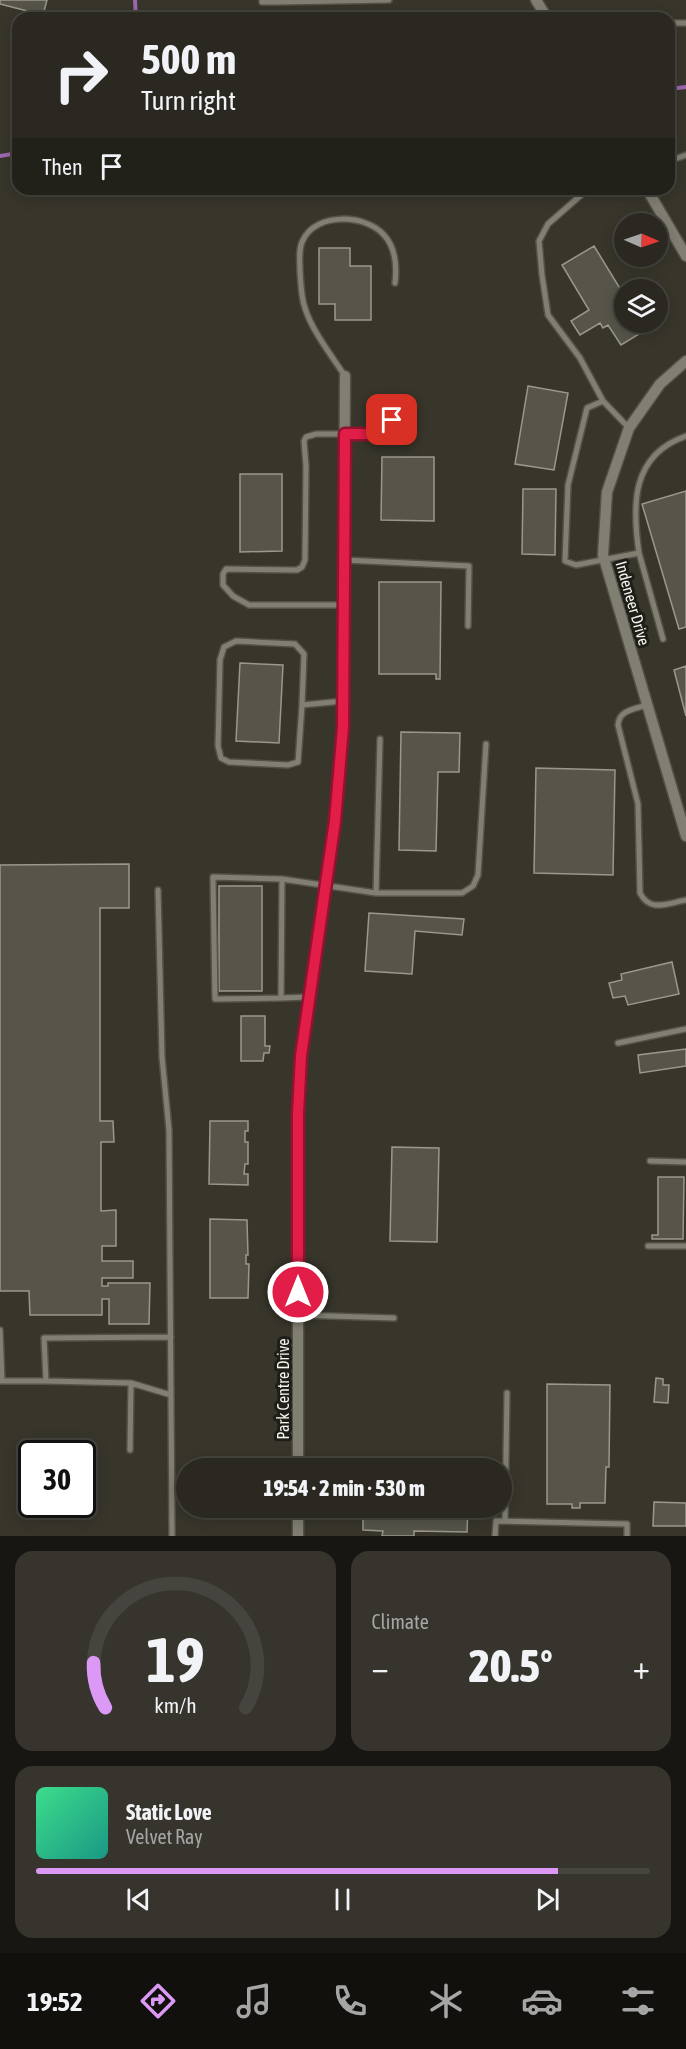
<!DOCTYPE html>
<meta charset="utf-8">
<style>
:root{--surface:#2a2820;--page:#36342d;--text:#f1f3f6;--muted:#a5a6a5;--line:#46443e;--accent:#db99f5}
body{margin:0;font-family:"Asap Condensed",sans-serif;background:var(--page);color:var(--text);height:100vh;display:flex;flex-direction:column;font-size:22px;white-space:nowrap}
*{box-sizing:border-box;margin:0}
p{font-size:20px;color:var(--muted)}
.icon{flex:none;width:33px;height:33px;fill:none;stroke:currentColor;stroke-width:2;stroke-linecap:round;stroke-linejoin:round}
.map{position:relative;height:1536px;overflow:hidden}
.details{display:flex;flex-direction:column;gap:15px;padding:15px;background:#171612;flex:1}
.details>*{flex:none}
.hud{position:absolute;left:12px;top:12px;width:663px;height:183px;border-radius:18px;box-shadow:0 3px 15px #0003,0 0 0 2px var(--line);background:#2a2820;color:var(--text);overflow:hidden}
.needle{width:39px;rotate:92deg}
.tools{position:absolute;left:614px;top:213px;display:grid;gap:12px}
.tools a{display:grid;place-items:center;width:54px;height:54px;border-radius:50%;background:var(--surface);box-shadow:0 3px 15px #0003,0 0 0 2px var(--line);font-size:30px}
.speed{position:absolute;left:18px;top:1440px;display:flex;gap:12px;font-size:30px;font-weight:700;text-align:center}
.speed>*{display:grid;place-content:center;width:78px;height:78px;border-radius:50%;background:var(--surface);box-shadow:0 3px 15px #0003,0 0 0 2px var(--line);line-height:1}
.speed .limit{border:3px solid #111;border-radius:9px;background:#fff;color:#111}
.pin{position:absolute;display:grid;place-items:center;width:51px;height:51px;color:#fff;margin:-26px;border-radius:12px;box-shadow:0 3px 9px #0006}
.me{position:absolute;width:66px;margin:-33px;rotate:0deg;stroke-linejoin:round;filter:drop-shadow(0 0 4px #0008)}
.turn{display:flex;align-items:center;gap:21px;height:126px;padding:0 30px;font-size:27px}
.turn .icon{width:78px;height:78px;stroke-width:2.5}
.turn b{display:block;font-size:42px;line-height:51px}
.then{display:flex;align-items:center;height:57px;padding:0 30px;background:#0003;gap:12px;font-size:22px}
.big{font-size:45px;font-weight:800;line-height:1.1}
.details .widget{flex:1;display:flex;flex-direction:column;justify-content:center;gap:9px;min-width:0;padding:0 21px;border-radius:18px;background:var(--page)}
.details .dial{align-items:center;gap:0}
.dial svg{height:156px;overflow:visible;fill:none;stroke:var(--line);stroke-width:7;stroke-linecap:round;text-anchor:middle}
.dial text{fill:var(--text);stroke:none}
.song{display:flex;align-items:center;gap:18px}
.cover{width:72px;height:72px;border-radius:9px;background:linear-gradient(135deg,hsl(150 70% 55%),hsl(170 70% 35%))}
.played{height:6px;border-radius:3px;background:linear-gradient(90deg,var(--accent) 85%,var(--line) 85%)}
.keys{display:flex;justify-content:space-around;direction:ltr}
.heat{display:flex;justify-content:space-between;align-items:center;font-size:33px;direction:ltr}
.details .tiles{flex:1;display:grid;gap:15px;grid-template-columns:1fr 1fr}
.widget:last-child{grid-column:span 2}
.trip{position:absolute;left:176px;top:1458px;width:336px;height:60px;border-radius:30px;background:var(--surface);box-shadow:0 3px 15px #0003,0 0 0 2px var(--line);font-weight:800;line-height:60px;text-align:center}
.dock{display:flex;height:96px;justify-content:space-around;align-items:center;background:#11100d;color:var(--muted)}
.dock .icon{width:42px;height:42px}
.dock .active{color:var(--accent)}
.dock b{font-size:27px;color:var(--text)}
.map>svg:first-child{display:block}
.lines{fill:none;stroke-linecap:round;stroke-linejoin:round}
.stream{stroke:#9b68af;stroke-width:4}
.building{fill:#57554a;stroke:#9a988c;stroke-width:1.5}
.lane-casing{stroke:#535148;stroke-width:8}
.street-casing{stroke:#535148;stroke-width:13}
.lane{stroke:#817f72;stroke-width:5}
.street{stroke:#817f72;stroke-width:10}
.route-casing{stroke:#92132f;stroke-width:15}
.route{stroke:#e11d48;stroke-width:10}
.labels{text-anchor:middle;stroke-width:6;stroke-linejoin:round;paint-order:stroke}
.street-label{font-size:16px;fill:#f6f5ee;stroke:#1e1d18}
</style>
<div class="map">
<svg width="686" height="1536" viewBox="0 0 686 1536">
<rect width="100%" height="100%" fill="#38362b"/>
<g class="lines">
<path class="stream" d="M135 0 136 18
M669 89 686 87
M0 156 18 153"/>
</g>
<path class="building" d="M0 0H47L43 15 0 4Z
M594 246 624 295V322H638L644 331 621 345 608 325 603 328 600 323 580 335 571 321 589 310 562 265Z
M319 248H350V266H371V320H335V304H319Z
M528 386 568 393 554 470 515 464Z
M382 457H434V521L381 520Z
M240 474H282V551L240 552Z
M523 489H556L555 555 522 554Z
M686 491V627L679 629 642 504Z
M379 582H441L440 679H436V674H379Z
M240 663 283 665 279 743 236 741Z
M686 666V716L674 670Z
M401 732 460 733 459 772H438L436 851 399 850Z
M536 768 615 770 613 875 534 873Z
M129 864V908H100V1121H113L114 1142H101V1211L116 1210V1246H102V1261H133V1278H102V1286H108V1283H150L149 1324H109V1299H102V1315H30L29 1291H0V865Z
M219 886H262V991H219Z
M369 913 464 919 462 935 415 931 412 974 365 971Z
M672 962 679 994 628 1005 625 996 613 998 609 983 622 980 621 974Z
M241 1016H265V1046H270L269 1053H264L263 1061H241Z
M686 1049V1066L640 1073 638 1055Z
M210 1121H248V1131H245V1142H248V1164H245L244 1174H248V1185L209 1184Z
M392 1147 439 1148 437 1242 390 1241Z
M658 1177H684L683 1239H652V1235H658Z
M210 1219 247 1220 248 1255H246V1264H249L248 1298H210Z
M656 1378 663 1379V1385H669L668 1403 654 1402Z
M547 1384 610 1385 609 1467H606L605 1503H580V1508H572V1504H547Z
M654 1502 686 1503V1526H653Z
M355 1508H468L467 1532 414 1531V1536H382L383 1531 363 1530V1518H355Z"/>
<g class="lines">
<g class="lane-casing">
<path id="lane" d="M262 0V2H278L389 0
M669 23H686
M669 161 686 155
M588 189 548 224 539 241 542 275 548 315 580 358 603 401
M345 376C333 358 311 329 305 308 301 297 301 284 300 272 300 262 298 249 303 240 316 212 366 214 384 235 396 248 397 266 395 283
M629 428 603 401 587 408 568 485 565 561 576 565 639 553 663 639
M639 553C632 505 631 455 686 436
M344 560 469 566 468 626
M344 605H249L233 596 223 585V574L226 569 297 570 302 567 305 560 306 466 304 441 306 437 316 434H380L404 406
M302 705 298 762 288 765 229 762 221 758 218 746 220 660 224 647 236 641 295 644 304 654 302 705 343 701
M647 705C635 709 619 710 618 725L638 804 640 893C650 913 668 903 686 900
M158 890 162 1057 169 1130 172 1536
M376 893 380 739
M309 997 281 998 282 879 376 893H462L473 886 478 875 486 744
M281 998 215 999 213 877 282 879
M618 1043 686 1029
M650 1161 686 1162
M648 1246H686
M298 1315 394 1318
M0 1330 2 1381
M171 1337 44 1338 46 1381 131 1383 171 1395
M0 1381H46
M130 1450 131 1383
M505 1521 507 1393
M495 1536 496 1521 627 1524V1536"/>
</g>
<g class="street-casing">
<path id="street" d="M536 0 547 18
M647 189 686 256
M686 361 660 384 629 428 607 492 603 555 686 836
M298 1468V1113L301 1057 335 821 343 727 345 376
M298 1508V1536"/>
</g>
<use href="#lane" class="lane"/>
<use href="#street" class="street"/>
</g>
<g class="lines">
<g class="route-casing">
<path id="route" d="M298 1292V1113L301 1056 335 821 343 727 345 434H380L392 420"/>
</g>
<use href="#route" class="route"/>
</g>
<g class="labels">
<g class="street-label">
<text transform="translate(633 603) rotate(74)" y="6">Indeneer Drive</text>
<text transform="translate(283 1389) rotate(-90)" y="6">Park Centre Drive</text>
</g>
</g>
</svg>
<div class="tools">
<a><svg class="needle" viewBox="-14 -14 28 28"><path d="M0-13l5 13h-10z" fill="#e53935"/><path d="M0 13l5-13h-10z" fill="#a5a6a5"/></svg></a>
<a><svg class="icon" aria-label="layers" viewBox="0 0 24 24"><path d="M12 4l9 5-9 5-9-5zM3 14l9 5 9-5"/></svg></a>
</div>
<div class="speed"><div class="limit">30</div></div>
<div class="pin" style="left:392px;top:420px;background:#d93025"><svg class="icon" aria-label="arrive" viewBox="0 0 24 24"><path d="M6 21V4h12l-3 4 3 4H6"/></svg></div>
<svg class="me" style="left:298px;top:1292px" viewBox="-20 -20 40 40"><circle r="17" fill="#e11d48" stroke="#fff" stroke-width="3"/><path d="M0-11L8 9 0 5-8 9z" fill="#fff"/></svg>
<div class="trip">19:54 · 2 min · 530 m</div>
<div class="hud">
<div class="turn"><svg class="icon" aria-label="right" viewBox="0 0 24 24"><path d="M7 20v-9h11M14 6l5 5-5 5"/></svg><div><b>500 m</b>Turn right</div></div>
<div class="then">Then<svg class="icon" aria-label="arrive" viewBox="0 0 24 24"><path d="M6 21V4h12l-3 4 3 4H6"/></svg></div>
</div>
</div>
<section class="details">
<div class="tiles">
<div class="widget dial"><svg viewBox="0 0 100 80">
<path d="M14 69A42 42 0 1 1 86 69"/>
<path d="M14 69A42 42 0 0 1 8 46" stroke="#db99f5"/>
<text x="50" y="56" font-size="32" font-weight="700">19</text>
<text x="50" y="72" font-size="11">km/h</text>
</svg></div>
<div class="widget"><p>Climate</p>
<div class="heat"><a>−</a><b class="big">20.5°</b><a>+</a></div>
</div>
<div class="widget">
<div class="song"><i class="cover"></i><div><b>Static Love</b><p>Velvet Ray</p></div></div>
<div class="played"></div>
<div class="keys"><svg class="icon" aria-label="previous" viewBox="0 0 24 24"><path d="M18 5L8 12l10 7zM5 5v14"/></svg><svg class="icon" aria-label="pause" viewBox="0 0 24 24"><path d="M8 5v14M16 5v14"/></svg><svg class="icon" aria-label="next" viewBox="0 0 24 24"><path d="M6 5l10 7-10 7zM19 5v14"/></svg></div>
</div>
</div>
</section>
<nav class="dock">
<b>19:52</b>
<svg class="icon active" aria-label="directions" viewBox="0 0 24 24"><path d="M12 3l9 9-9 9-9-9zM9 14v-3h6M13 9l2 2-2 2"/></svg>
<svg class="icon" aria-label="music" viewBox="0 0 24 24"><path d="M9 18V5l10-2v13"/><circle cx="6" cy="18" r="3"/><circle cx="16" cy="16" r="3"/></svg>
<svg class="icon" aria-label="phone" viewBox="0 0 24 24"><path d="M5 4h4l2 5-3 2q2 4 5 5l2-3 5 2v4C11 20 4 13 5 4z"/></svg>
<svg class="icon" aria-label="climate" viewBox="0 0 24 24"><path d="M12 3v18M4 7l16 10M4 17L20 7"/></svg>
<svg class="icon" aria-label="car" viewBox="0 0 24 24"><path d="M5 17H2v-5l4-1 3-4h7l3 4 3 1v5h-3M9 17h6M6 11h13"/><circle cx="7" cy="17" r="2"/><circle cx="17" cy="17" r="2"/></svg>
<svg class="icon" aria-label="filters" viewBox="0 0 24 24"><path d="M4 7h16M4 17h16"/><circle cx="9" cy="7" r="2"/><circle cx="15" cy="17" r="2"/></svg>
</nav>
